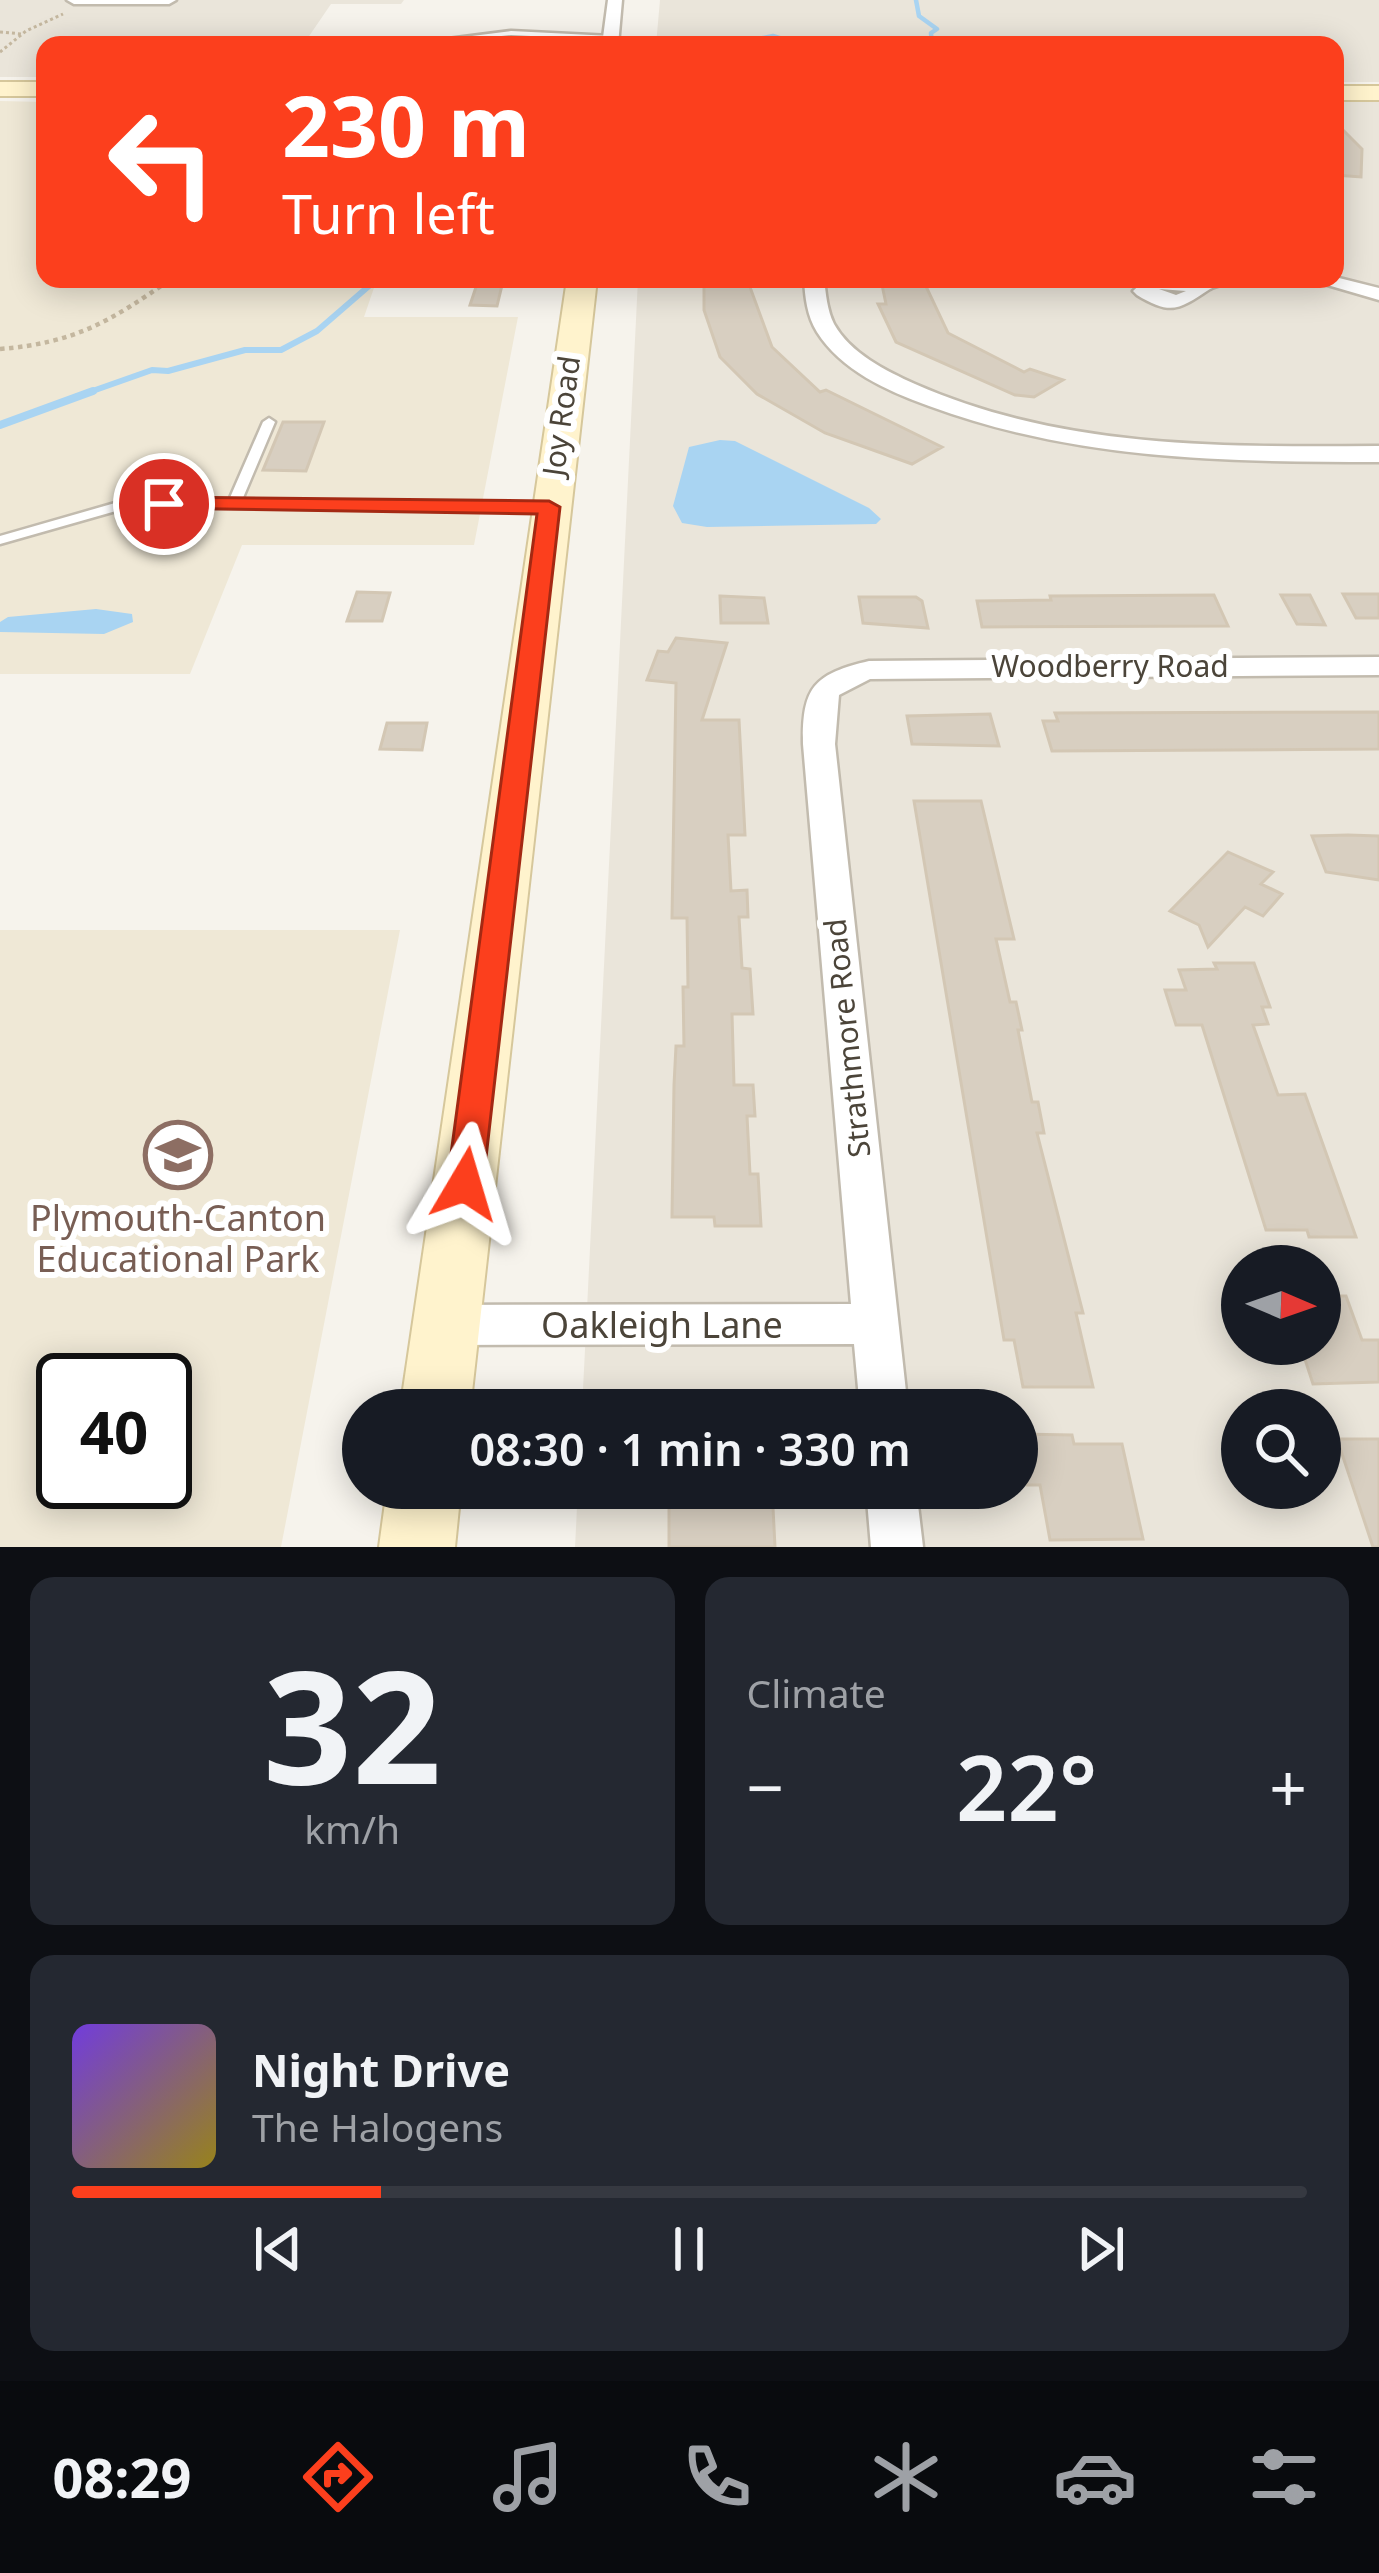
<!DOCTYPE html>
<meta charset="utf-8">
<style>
:root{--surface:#171b24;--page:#242831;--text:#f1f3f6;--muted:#9ea1a6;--line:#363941;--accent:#fc3f1d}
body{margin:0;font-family:"Noto Sans",sans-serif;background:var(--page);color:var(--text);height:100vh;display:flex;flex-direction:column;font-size:45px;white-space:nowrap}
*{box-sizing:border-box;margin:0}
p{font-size:39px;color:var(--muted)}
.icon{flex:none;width:66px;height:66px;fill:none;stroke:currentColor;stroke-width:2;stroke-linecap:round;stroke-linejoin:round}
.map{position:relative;height:1547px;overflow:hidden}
.details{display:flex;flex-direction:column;gap:30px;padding:30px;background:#0d0f14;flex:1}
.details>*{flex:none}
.hud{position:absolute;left:36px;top:36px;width:1308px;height:252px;border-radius:24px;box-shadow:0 6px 30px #0003;background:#fc3f1d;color:#fff;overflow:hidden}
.needle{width:78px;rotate:92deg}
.controls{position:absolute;left:1221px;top:1245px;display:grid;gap:24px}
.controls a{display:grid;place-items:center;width:120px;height:120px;border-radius:50%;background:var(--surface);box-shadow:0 6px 30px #0003;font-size:60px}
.speed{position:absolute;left:36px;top:1353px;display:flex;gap:24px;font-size:60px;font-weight:700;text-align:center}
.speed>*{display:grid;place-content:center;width:156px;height:156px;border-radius:50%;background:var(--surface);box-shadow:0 6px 30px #0003;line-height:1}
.speed .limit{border:6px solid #111;border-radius:18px;background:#fff;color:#111}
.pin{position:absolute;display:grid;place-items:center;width:102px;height:102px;color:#fff;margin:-51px;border:6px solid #fff;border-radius:50%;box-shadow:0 3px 12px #0007}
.me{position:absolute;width:132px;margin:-66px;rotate:7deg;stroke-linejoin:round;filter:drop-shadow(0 0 9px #0008)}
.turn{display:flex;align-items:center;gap:42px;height:252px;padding:0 48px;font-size:54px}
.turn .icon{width:156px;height:156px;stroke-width:2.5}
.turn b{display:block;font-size:84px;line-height:102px}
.big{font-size:90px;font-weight:600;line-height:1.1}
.details .tile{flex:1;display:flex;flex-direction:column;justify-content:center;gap:18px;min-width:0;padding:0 42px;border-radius:24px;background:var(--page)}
.details .dial{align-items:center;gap:0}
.dial b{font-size:156px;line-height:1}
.song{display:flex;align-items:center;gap:36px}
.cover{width:144px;height:144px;border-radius:18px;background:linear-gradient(135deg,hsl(260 70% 55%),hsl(50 70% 35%))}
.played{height:12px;border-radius:6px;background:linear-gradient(90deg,var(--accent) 25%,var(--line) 25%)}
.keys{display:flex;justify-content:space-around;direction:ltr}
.heat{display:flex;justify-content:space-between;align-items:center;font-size:66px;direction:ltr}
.details .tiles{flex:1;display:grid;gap:30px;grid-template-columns:1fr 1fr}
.tile:last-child{grid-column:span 2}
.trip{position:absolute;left:342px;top:1389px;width:696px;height:120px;border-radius:60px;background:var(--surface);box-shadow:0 6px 30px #0003;font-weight:600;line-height:120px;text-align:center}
.menu{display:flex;height:192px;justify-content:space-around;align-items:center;background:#090b0e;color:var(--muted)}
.menu .icon{width:84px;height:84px}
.menu .selected{color:var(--accent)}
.menu b{font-size:54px;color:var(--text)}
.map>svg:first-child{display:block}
.residential{fill:#eae5da;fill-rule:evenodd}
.education{fill:#efe8d6;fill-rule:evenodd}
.water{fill:#a9d4f2}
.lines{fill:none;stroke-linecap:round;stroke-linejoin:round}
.stream-far2{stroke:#a9d4f2;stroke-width:4.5}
.stream-far1{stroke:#a9d4f2;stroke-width:6}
.stream{stroke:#a9d4f2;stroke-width:8}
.building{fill:#d8cfc1;stroke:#d3c7b4;stroke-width:3}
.lane-casing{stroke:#c2bbae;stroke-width:5}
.street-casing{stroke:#c2bbae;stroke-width:5}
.secondary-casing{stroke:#d6c79b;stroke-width:4}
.path-far1{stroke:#c4b79f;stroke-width:3;stroke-dasharray:3 3;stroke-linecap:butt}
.path{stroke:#c4b79f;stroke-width:4.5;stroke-dasharray:4.5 4.5;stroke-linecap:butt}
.lane{fill:#fff;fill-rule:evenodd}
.street{fill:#fff;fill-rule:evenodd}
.secondary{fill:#fff3cd;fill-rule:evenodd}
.route{fill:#fc3f1d;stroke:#a42913;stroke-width:3}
.labels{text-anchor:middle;stroke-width:12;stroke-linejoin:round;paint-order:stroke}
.street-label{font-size:30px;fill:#4b4439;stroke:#fff}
.near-education-label{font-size:36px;fill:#785e54;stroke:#fff}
.near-street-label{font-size:36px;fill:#4b4439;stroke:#fff}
</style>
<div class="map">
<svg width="1379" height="1547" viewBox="0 0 1379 1547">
<rect width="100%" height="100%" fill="#f6f3ec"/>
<path class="residential" d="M0 0H404L401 4H331L303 45H45V77H0Z
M660 0H1379V82H1335V45H656Z
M1335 97H1379V1547H575L578 1488H1017V1410H582L638 279H1335ZM1242 1266H1320V1344H1242ZM1242 1410H1320V1488H1242Z"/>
<path class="education" d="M0 101 45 102V279H377L364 317H518L474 545H242L190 674H0Z
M0 930H400L281 1547H0ZM63 1380H165V1482H63Z"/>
<path class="water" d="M720 440 735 441 869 508 881 519 876 524 707 527 682 523 673 506 689 447Z
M96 609 132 614 133 622 104 634 0 632V622L8 617Z"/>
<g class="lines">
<path class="stream-far2" d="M916 0 919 16 937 29 931 33 932 45
M728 45 773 36 801 45"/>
<path class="stream-far1" d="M84 394 152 370 168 371 245 350H281L317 331 377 279"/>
<path class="stream" d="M0 425 93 391"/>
</g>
<path class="building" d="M1335 122 1362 149 1361 177 1335 175Z
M747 279 772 347 820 392 826 390 942 447 912 464 825 433 757 394 720 357 704 310V281Z
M881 280H923L948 333 1024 372 1030 369 1063 380 1034 397 1015 395 896 342 878 304H886Z
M478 281H503L497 306 470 305Z
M283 422H324L306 471 263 470Z
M357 592 390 593 382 621H347Z
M1343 594H1379V618H1356Z
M1214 595 1228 626 982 627 977 601 1051 600 1050 596Z
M1281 595H1310L1325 625 1297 624Z
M720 596 764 598 768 623H721Z
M859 597H916L922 601 928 628 863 623Z
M676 638 727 643 702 720H739L745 835H728L731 891 747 890 748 917H739L742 968 750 969 753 1014H732L734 1085H753L755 1116H747L750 1174H758L761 1226H715L714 1217H672L674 1085 676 1046H684L683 987H688L687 918H672L676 683 647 680 658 651 668 652Z
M1379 712V749L1052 751 1043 721H1058L1055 713Z
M990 714 999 746 912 744 907 716Z
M387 723H427L422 750 380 749Z
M914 801H981L1014 939H996L1010 1002H1016L1022 1030H1018L1032 1102H1038L1044 1133H1037L1083 1313H1076L1093 1387H1023L1014 1340H1004Z
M1348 835 1379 836V880L1326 872 1312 836Z
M1228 852 1273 872 1261 884 1282 894 1263 916 1245 907 1208 947 1199 925 1170 911Z
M1214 963H1254L1270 1007H1262L1268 1024 1253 1025 1278 1095 1305 1094 1356 1237H1309L1307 1230H1266L1202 1025H1176L1165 990H1186L1179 970 1217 969Z
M1320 1296H1346L1362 1340H1379V1382L1313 1384 1300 1344H1320Z
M1019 1434 1072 1435 1074 1444H1122L1143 1539 1050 1540 1040 1485H1027Z
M1337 1439H1379V1547H1373Z
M669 1488H772L775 1547H669Z"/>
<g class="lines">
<g class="lane-casing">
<path id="lane" d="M511 31 611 36 615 38 611 40 511 35 449 42 452 45H444L440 40Z
M269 418 275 422 242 500 549 503 556 507 549 511 130 507 0 544V536L129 499 229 500 263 422Z"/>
</g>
<g class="street-casing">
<path id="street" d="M67 0H176L169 4H74Z
M608 0H622L618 45H602Z
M1335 277 1379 288V300L1307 279Z
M804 279H824C826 294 827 310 834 324 850 353 886 371 915 384 1062 449 1222 447 1379 446V462C1225 462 1075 460 929 406 887 391 841 370 817 332 807 316 805 297 804 279Z
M1146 279H1238C1230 285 1219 284 1210 289 1180 308 1173 317 1137 295L1133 291ZM1159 289 1186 291 1176 295Z
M1379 657V675L870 679 839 695 835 744 908 1410H860L854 1344 448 1345 432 1339 425 1325 432 1311 448 1305 851 1304 803 744C802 687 814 674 869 661Z
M866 1488H916L923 1547H871Z"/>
</g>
<g class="secondary-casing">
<path id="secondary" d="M0 82H45V96H0Z
M1335 86H1379V100H1335Z
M567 279H597L470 1410H400Z
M387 1488H461L455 1547H379Z"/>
</g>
<path class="path-far1" d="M0 32 22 34
M0 52 26 31 63 14"/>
<path class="path" d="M0 349C75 343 111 321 171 279"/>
<use href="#lane" class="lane"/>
<use href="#street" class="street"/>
<use href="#secondary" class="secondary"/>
</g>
<path class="route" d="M164 497 549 501 560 507 483 1184 478 1194 465 1198 452 1194 447 1184 537 514 156 508 153 504Z"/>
<defs>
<g id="school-ring" transform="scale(3.45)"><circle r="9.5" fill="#fff" stroke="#8d6e63" stroke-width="1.5"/><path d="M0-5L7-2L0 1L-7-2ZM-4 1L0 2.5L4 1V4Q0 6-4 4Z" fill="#8d6e63"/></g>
</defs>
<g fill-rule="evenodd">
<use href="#school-ring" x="178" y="1155"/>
</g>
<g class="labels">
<g class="street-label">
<text transform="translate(562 416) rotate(-82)" y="10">Joy Road</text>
<text x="1110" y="677">Woodberry Road</text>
<text transform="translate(848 1038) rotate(-96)" y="10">Strathmore Road</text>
</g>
<g class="near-education-label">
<text x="178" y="1231">Plymouth-Canton<tspan x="178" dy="41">Educational Park</tspan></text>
</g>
<g class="near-street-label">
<text x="662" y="1338">Oakleigh Lane</text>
</g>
</g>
</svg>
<div class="controls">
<a><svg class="needle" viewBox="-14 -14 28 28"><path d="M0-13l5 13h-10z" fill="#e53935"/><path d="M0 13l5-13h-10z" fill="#9ea1a6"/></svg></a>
<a><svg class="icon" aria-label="search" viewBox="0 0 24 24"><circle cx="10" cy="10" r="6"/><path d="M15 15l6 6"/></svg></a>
</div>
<div class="speed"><div class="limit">40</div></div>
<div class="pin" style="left:164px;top:504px;background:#d93025"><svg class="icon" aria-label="arrive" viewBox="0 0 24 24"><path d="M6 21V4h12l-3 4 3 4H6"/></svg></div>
<svg class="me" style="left:465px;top:1184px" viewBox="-20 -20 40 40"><path d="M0-17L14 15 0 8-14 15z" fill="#fc3f1d" stroke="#fff" stroke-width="4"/></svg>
<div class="trip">08:30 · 1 min · 330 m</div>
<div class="hud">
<div class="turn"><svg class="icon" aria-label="left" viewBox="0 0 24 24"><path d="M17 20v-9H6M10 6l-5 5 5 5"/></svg><div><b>230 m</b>Turn left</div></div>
</div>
</div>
<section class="details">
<div class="tiles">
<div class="tile dial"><b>32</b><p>km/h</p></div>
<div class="tile"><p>Climate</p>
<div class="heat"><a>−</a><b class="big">22°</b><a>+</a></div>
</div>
<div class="tile">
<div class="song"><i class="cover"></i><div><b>Night Drive</b><p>The Halogens</p></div></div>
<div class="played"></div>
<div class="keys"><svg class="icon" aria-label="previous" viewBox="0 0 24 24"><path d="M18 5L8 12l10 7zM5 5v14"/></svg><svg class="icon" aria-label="pause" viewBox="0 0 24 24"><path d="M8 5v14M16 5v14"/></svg><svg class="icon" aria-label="next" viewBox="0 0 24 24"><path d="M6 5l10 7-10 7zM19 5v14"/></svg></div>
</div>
</div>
</section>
<nav class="menu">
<b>08:29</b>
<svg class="icon selected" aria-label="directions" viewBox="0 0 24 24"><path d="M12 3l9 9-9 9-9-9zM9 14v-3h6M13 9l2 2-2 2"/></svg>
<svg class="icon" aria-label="music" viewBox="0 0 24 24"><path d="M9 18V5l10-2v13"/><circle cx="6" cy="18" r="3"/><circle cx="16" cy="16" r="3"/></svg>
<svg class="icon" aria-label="phone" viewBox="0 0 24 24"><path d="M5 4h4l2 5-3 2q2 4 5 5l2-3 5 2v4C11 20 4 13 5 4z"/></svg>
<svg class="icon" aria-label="climate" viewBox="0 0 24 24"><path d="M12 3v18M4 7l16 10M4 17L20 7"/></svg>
<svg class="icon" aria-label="car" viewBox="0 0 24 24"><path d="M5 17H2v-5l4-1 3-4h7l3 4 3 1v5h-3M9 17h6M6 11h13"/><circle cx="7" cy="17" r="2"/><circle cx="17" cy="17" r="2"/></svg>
<svg class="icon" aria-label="filters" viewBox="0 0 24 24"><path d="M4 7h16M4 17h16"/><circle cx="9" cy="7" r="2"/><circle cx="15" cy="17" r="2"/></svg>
</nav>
